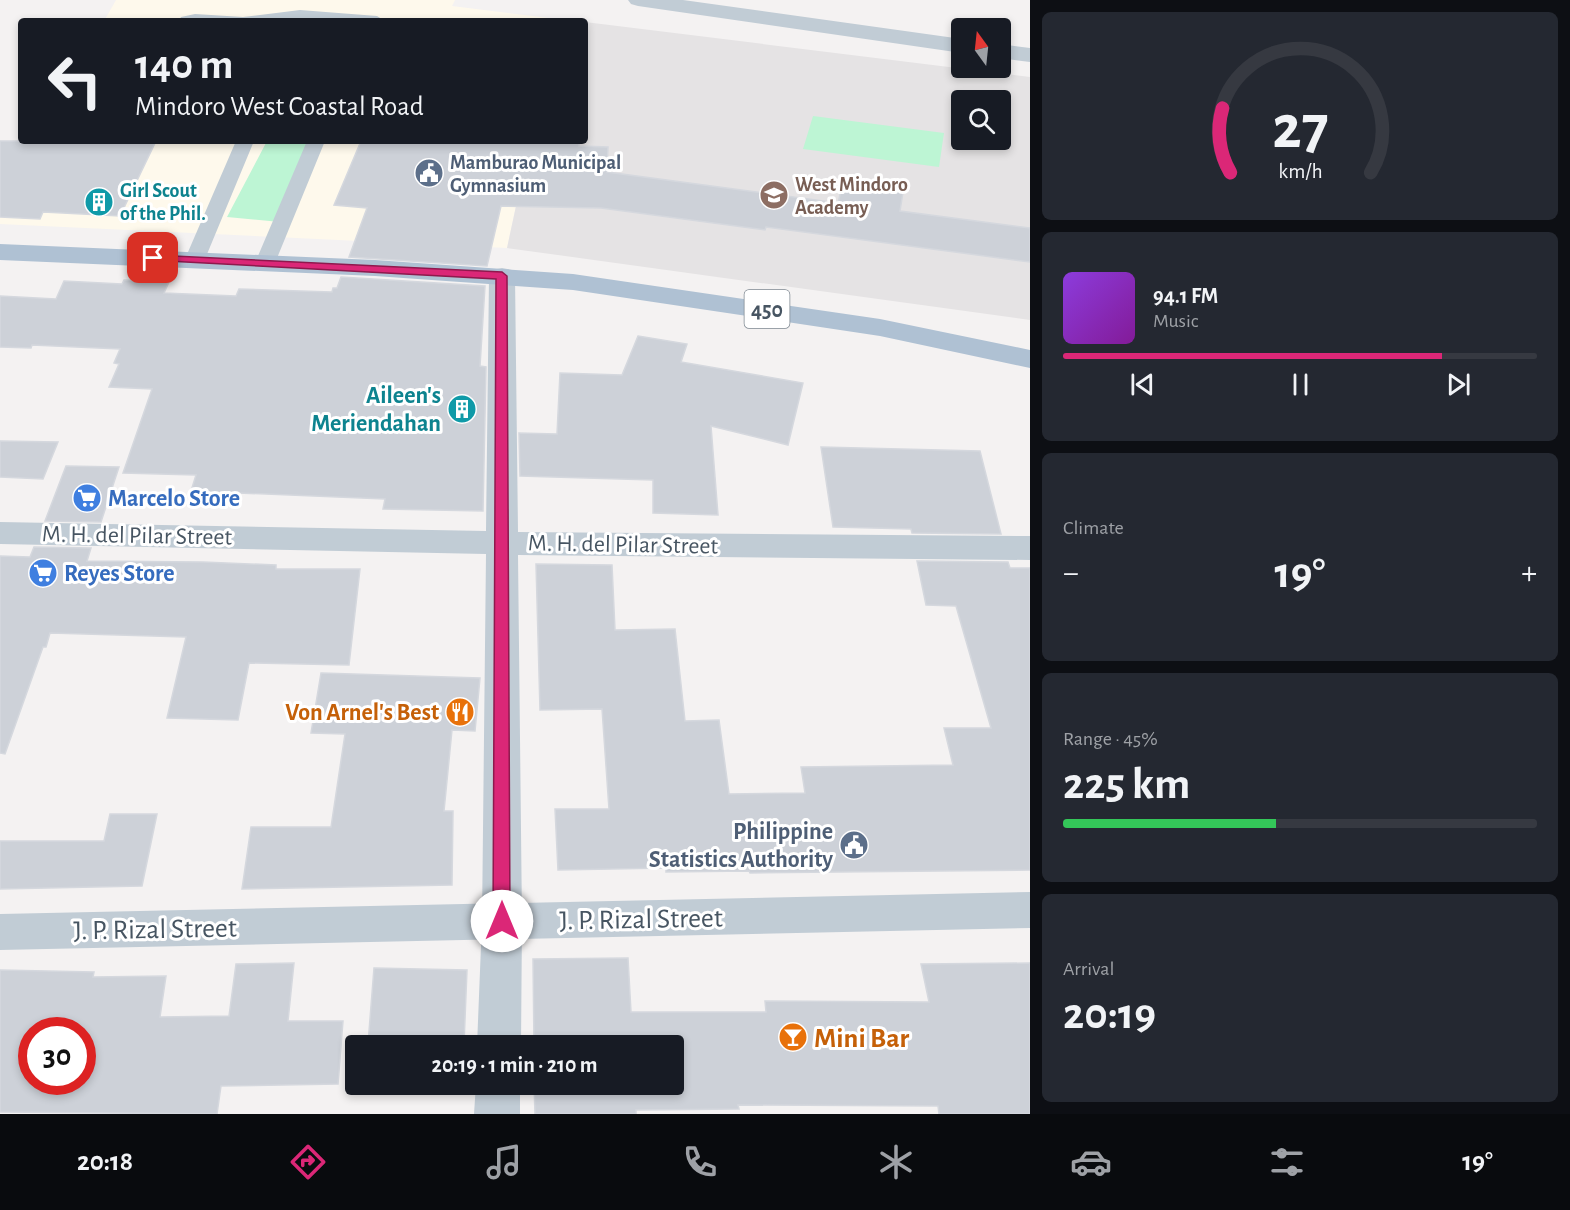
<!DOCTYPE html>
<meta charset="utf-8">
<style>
:root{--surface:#171b24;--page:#242831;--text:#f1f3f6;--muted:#9ea1a6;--line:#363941;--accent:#db2777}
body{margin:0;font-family:"Alegreya Sans",sans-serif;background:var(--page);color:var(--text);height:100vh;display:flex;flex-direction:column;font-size:22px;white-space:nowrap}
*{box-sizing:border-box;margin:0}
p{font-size:20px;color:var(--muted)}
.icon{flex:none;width:33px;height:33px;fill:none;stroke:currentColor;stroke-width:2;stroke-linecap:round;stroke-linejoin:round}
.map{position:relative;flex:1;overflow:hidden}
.panel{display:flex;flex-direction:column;gap:12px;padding:12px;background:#0d0f14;width:540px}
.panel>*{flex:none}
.top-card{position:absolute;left:18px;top:18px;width:570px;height:126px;border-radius:6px;box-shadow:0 3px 9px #0003;background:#171b24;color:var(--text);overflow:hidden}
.needle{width:39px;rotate:345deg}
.controls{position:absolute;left:951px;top:18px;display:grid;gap:12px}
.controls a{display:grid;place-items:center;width:60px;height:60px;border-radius:6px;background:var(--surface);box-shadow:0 3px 9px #0003;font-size:30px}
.speed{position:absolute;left:18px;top:1017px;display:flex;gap:12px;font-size:30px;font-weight:700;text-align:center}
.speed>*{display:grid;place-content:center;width:78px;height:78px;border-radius:50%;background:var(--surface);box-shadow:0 3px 9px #0003;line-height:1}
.speed .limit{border:9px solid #d22;background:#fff;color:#111}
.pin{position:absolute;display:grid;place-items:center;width:51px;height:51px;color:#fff;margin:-26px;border-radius:12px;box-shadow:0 3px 9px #0006}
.me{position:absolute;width:66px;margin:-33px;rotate:0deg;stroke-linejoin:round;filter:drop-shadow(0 0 4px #0008)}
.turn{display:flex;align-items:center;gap:21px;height:126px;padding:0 18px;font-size:27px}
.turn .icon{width:78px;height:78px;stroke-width:2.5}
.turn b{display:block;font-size:42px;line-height:51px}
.big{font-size:45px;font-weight:700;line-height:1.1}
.panel .card{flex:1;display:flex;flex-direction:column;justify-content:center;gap:9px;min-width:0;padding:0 21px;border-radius:9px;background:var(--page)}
.panel .dial{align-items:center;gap:0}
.dial svg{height:156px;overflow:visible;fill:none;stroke:var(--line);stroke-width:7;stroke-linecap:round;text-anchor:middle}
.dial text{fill:var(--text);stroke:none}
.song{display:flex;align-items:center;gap:18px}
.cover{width:72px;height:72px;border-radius:9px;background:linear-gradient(135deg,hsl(270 70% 55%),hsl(290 70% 35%))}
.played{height:6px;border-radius:3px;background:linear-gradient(90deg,var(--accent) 80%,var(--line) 80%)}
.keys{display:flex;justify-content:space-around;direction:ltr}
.heat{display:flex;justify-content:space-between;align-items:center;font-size:33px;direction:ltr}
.charge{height:9px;border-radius:4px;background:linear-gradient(90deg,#34c759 45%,var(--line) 0)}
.trip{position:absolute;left:345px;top:1035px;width:339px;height:60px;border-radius:6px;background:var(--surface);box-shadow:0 3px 9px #0003;font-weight:700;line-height:60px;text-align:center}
.tab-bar{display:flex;height:96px;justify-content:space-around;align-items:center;background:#090b0e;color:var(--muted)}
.tab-bar .icon{width:42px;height:42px}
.tab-bar .on{color:var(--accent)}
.tab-bar b{font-size:27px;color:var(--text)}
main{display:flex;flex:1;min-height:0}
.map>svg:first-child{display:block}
.commercial{fill:#fef9ec}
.education{fill:#e5e3e4;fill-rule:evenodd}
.green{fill:#bdf5d4}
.building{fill:#cdd1d8;stroke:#d5d8de;stroke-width:1.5;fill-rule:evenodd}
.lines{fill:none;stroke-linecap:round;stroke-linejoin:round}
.service{fill:#c1ccd5;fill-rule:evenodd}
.minor{fill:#c1ccd5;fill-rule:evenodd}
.tertiary{fill:#c1ccd5;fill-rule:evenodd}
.primary{fill:#afc1d3;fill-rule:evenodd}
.route{fill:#db2777;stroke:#8e194d;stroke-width:1.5}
.labels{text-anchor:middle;stroke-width:6;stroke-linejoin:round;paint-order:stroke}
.far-service-label{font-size:20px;font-weight:bold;fill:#4e5e75;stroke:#fff;text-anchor:start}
.far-education-label{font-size:20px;font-weight:bold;fill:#785e54;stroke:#fff;text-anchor:start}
.far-culture-label{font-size:20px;font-weight:bold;fill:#0d838f;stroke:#fff;text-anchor:start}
.shield{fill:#fff;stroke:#7e8891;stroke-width:1.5}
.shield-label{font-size:22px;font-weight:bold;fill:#475562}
.culture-label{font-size:24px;font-weight:bold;fill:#0d838f;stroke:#fff;text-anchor:end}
.shop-label{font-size:24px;font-weight:bold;fill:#366cbe;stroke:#fff;text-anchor:start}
.street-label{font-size:24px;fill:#475562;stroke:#fff}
.food-label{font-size:24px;font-weight:bold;fill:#c56008;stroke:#fff;text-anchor:end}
.service-label{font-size:24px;font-weight:bold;fill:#4e5e75;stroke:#fff;text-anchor:end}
.near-street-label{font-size:28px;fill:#475562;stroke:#fff}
.near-food-label{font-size:28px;font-weight:bold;fill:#c56008;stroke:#fff;text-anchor:start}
</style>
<main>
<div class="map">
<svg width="1030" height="1114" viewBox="0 0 1030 1114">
<rect width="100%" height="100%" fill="#f4f2f2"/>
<path class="commercial" d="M116 0H455L452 6 557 19 556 21H104Z
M31 141H530L507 248 0 224V191Z"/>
<path class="education" d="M585 22 1030 77V320L507 248 530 141H585ZM962 100H1000V140H962Z"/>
<path class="green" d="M813 116 944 133 939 167 803 149Z
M267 141H318L280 222 227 217Z"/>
<path class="building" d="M0 141H156L120 216 43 212 40 219 0 217Z
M361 141H579V146L608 147 607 172 838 203 844 178 904 186 900 211 1030 228V262L766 227 765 230 601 208 501 206 487 266 349 257 367 208 334 205Z
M341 277 485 286 480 366 486 367 483 511 383 509 385 499 191 491 196 475 123 473 152 389 109 387 119 364 114 363 120 349 32 345 31 348 0 347V296L56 299 64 281 122 284 124 280 169 282 164 293 236 296 239 289 332 292 333 288H337Z
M638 336 687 344 681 362 803 383 788 445 711 426 718 515 653 513V480L520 476 519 433 557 434 560 373 622 375Z
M0 441 58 442 43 479 0 477Z
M821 447 980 451 1001 534 912 533 911 529 833 527Z
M66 466 119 467 101 522 45 521Z
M34 547 91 548 87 561 203 562 276 565V569H360L349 665 249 663 238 720 167 718 186 637 50 633 46 647H43L5 754 0 753V556L30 557Z
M917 561 1008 562 1010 568H1030V870L750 873 749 871 666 872V868L558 870 555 809H609L602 709 540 710 536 564 612 565 615 630 675 629 685 721 719 720 729 794 805 793 801 767 953 765 944 728H991L956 606 926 605Z
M321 673 480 678 475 731 452 730 444 811H453L452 885 242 889 251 827H331L345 734 311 733Z
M110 814H157L142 886 0 889V841H104Z
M628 958 631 1012H766L765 1001 929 1002 921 964 1030 963V1114H939L938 1106 738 1105 739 1109 636 1110V1114H535L534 1084H674V1046H534L533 959Z
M294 963 288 1021H343L338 1084 221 1086 217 1114 0 1112V970L94 972 93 977 166 976 160 1017 229 1016 236 964ZM32 1030H82V1082H32Z
M374 968 467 970 464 1044H368Z"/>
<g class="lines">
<path class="service" d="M300 10 377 16 385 21H179L181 17 195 14 243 17Z
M236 141H254L205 259 202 263 195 265 188 263 185 259Z
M307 141H325L275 263 272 267 265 269 258 267 255 263Z"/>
<path class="minor" d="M628 0H683L962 39V53L638 6 631 4Z
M1000 44 1030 48V62L1000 58Z
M502 268 512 270 515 276 518 532 1030 536V560L518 555 522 921 521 1046H477L482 921 486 554 0 544V522L486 531 489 276 492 270Z
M476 1084H520V1114H474Z"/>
<path class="tertiary" d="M1030 892V928L0 950V914Z"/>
<path class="primary" d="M0 244 375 260 573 274 880 319 1030 350V368L880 336 573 290 375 276 0 260Z"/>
</g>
<path class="route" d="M153 255 502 272 507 276 510 921 508 926 502 929 496 926 493 921 496 279 149 260V256Z"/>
<defs>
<g id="civic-disc" transform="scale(1.5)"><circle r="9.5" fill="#5c6f8a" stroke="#fff"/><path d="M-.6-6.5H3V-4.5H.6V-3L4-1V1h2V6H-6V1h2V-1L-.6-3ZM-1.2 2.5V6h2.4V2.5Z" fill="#fff"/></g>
<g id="school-disc" transform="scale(1.5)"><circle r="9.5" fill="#8d6e63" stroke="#fff"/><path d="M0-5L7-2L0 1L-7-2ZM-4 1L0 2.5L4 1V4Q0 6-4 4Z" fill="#fff"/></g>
<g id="building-disc" transform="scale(1.5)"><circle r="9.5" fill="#0f9aa8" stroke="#fff"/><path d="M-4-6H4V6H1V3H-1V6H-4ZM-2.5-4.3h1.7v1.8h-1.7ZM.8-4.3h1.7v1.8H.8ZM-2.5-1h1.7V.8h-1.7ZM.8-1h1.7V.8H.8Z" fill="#fff"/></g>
<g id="supermarket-disc" transform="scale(1.5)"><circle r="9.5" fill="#3f7fe0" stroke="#fff"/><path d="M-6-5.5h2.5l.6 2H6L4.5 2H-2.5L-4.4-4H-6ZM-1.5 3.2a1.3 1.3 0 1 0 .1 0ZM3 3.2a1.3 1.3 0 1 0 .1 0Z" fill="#fff"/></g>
<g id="restaurant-disc" transform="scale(1.5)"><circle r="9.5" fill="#e8710a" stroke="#fff"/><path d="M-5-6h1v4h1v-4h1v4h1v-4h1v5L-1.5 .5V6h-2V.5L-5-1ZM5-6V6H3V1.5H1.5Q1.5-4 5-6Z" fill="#fff"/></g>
<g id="bar-disc" transform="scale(1.5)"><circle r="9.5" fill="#e8710a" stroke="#fff"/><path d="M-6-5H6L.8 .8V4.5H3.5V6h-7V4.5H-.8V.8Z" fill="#fff"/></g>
</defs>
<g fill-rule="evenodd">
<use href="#civic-disc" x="429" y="173"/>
<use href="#school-disc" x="774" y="195"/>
<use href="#building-disc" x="99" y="202"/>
<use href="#building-disc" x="462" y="409"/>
<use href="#supermarket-disc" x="87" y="498"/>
<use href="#supermarket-disc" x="43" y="573"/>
<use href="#restaurant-disc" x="460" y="712"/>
<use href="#civic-disc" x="854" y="845"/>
<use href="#bar-disc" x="793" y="1037"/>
</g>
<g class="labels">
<g class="far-service-label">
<text x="450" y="169">Mamburao Municipal<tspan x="450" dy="23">Gymnasium</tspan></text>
</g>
<g class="far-education-label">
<text x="795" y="191">West Mindoro<tspan x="795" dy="23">Academy</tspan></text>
</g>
<g class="far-culture-label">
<text x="120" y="197">Girl Scout<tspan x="120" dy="23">of the Phil.</tspan></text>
</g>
<rect class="shield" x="744.5" y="290" width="45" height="38" rx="4.5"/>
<g class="shield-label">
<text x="767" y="317">450</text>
</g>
<g class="culture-label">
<text x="441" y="403">Aileen's<tspan x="441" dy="28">Meriendahan</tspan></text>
</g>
<g class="shop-label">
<text x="108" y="506">Marcelo Store</text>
<text x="64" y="581">Reyes Store</text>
</g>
<g class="street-label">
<text transform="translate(137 535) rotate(1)" y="8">M. H. del Pilar Street</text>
<text transform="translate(623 544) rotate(1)" y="8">M. H. del Pilar Street</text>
</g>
<g class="food-label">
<text x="439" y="720">Von Arnel's Best</text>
</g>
<g class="service-label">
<text x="833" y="839">Philippine<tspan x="833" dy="28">Statistics Authority</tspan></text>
</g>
<g class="near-street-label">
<text transform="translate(641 918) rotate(-1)" y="10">J. P. Rizal Street</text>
<text transform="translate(155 928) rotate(-1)" y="10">J. P. Rizal Street</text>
</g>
<g class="near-food-label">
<text x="814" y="1047">Mini Bar</text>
</g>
</g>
</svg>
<div class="controls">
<a><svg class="needle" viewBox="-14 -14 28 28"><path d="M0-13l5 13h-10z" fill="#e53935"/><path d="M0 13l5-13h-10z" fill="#9ea1a6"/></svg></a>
<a><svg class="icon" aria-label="search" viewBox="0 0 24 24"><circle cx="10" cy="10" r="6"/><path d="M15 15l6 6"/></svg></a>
</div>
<div class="speed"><div class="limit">30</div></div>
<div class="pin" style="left:153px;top:258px;background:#d93025"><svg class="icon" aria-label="arrive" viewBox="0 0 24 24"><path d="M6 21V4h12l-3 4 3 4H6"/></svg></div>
<svg class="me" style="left:502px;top:921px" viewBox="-20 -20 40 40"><circle r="19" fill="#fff"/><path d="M0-13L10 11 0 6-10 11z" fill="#db2777"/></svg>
<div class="trip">20:19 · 1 min · 210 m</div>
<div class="top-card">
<div class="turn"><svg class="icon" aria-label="left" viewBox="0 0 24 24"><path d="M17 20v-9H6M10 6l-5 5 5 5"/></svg><div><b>140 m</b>Mindoro West Coastal Road</div></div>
</div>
</div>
<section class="panel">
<div class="card dial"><svg viewBox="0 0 100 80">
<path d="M14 69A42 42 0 1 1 86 69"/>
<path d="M14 69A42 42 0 0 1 10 36" stroke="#db2777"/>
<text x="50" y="56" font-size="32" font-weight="700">27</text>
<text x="50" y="72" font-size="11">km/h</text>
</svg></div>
<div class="card">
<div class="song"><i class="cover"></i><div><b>94.1 FM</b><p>Music</p></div></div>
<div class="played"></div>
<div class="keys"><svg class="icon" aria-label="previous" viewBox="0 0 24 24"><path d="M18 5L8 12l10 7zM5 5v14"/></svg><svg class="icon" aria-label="pause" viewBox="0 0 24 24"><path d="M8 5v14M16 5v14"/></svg><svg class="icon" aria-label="next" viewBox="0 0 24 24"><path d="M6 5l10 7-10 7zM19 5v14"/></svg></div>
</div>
<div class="card"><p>Climate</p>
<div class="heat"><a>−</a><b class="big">19°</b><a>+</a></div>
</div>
<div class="card"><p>Range · 45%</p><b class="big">225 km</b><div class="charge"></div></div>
<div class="card"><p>Arrival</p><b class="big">20:19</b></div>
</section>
</main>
<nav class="tab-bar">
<b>20:18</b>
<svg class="icon on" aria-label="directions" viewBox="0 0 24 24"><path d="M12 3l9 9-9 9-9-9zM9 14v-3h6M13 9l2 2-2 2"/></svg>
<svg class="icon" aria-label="music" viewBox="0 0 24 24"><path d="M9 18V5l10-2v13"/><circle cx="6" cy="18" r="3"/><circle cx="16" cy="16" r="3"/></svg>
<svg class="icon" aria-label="phone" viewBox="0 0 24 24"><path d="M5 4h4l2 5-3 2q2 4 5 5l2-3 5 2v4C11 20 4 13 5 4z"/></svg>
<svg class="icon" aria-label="climate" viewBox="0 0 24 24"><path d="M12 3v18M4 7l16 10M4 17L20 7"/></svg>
<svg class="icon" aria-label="car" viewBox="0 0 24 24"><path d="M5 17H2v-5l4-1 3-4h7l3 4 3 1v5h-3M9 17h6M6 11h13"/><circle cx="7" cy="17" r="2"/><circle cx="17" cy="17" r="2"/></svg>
<svg class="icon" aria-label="filters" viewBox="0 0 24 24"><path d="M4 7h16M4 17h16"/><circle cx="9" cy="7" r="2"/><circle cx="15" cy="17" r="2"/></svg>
<b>19°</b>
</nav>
